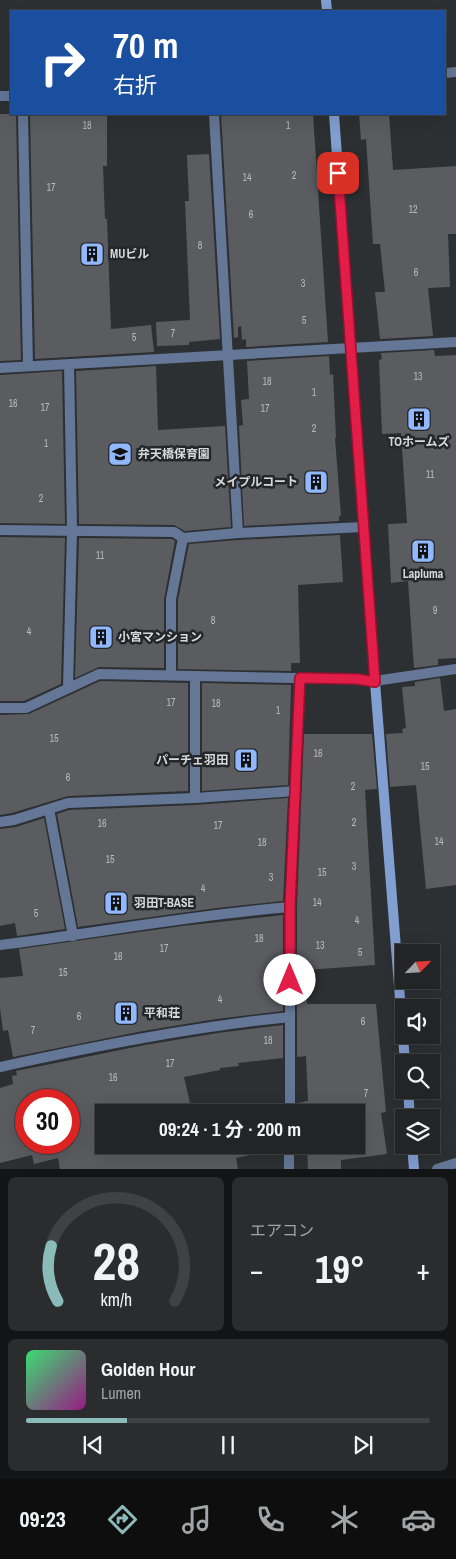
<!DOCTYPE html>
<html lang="ja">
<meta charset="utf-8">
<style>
:root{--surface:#222426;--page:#2a2c2e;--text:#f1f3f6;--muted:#a2a4a7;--line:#3f4143;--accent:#8bbbb9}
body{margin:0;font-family:"Archivo Narrow","Noto Sans JP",sans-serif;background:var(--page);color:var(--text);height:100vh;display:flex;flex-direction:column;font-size:19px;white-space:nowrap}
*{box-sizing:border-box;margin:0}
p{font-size:16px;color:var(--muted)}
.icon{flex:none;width:28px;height:28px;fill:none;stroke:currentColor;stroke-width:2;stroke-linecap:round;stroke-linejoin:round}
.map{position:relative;height:1169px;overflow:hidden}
.side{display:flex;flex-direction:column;gap:8px;padding:8px;background:#131415;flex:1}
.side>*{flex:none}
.hud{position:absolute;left:10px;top:10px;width:436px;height:105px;border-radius:0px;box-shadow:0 5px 20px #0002,0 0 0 1px var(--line);background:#1a4fa0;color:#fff;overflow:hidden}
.needle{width:32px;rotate:65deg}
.fabs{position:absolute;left:395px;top:944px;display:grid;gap:10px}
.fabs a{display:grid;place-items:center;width:45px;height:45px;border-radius:0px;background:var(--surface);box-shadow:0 5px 20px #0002,0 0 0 1px var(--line);font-size:25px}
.speed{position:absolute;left:15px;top:1089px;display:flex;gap:10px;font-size:25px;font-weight:700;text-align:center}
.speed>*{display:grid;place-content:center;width:65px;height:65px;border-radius:50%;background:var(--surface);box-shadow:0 5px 20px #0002,0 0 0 1px var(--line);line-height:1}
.speed .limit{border:8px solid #d22;background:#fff;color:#111}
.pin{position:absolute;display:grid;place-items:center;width:42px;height:42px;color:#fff;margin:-21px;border-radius:10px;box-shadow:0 2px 8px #0006}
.me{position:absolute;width:55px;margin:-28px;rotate:0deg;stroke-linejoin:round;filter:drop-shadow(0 0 4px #0008)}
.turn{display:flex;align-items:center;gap:18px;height:105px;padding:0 20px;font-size:22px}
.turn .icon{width:65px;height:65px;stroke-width:2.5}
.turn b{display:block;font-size:35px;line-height:42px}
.big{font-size:38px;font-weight:700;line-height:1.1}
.side .card{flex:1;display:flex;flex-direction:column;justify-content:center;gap:8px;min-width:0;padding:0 18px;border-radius:8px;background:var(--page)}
.side .dial{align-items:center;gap:0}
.dial svg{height:130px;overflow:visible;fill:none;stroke:var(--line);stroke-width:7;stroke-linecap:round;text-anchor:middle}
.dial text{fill:var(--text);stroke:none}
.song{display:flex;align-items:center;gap:15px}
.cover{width:60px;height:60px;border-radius:8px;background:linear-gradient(135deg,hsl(140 70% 55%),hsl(310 70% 35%))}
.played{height:5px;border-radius:2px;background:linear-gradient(90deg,var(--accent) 25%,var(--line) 25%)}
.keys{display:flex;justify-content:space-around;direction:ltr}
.heat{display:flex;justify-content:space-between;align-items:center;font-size:28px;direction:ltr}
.side .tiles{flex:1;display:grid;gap:8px;grid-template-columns:1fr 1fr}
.card:last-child{grid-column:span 2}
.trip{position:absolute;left:95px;top:1104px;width:270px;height:50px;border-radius:0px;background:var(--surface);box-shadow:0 5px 20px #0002,0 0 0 1px var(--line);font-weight:700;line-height:50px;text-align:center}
.tab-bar{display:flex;height:80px;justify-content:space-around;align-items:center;background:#0e0e0f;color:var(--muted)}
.tab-bar .icon{width:35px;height:35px}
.tab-bar .selected{color:var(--accent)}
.tab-bar b{font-size:22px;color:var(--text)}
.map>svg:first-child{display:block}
.building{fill:#5a5c60;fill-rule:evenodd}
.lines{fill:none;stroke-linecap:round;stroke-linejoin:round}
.lane{stroke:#657797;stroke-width:10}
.street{stroke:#657797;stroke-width:10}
.secondary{stroke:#829fd2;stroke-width:10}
.route-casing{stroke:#92132f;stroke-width:12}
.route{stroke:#e11d48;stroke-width:9}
.labels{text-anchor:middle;stroke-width:5;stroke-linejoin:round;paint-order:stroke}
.number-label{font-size:10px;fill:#b8babc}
.poi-label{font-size:12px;font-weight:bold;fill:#d8d9db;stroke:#242629;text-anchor:start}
</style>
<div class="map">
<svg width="456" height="1169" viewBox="0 0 456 1169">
<rect width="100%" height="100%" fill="#2d3033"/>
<path class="building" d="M0 114H16L21 360 0 361Z
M30 114H107V166H103L105 219H107L111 329 151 325 154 352 35 359Z
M221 114H313L328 342 246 347V339L242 340 241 326 238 327V337L234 338Z
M359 114H389L393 170 456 166V234H448L450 287 428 288 433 336 380 339 375 292H385L380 244H373L366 139 361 140Z
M209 154 220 339 189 342V345L157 346 156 322 190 320 185 201H189L187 155Z
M434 350 435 356 456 355V658L438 659V665L414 668 408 581 391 583 388 524 407 523 401 433 382 434 379 360 382 359 381 353Z
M329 356 330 375 333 374 336 438H335L341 516H339V521L244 526 239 426 243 425 241 400 249 399 247 361Z
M156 366 158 430 225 426 231 527 185 531 174 525 79 524 76 371Z
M62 371 65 524 0 523V375Z
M340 535 343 582 298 585 300 663H291V671L178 669V600L189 544 238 540Z
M0 537 65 538 61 684 24 701H0Z
M79 538 172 539 175 541 164 599V668L99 667 75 678Z
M440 678 444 711 456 709V885L426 889 416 785 390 787 386 734 403 733 402 729 406 728 402 687 415 686V682Z
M100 681 188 683V791L68 796 12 813 0 815V715L29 714Z
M202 683 291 685 288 785 202 791Z
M304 734H372L377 789 365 790 375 965 306 970 307 1004H376L386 1112 381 1113 387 1154 341 1160V1169H308L307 1145H356V1112H297V1103L308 1101 306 1056 297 1057V907Z
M288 798 283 901 217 908 78 927 57 814 69 810 195 805Z
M44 818 65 929 17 936 15 923 0 926V829L16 827Z
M283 915V1011L216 1019 143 1031 13 1057 8 1030 3 1031 0 1008V978L23 976 19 949 182 926Z
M283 1025V1058L238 1063 239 1066 220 1068V1070L184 1077 192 1112H104V1145H282V1148L236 1158 238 1169H60L58 1158 34 1164 32 1155 0 1163V1088L13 1084 12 1076 17 1075 16 1071 145 1045 218 1033ZM26 1100H69V1142H26Z
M283 1106V1112H250Z"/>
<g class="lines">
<path class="lane" d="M23 114 28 366
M214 114 238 533
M0 530 174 532 183 538
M49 809 73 936
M0 822 14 820 68 803 195 798
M0 945C97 933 193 915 290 907
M0 1067C96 1046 192 1027 290 1017"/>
<path class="street" d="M445 73 456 72
M0 96H11
M0 368 456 342
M171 675V599L183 538 238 533 363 527
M195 676V798L296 791
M68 688 72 530 69 364
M0 708H26L99 674 346 679 375 681 456 669
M290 1112V907L300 678
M289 1169V1145
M437 1169 456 1163"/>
<path class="secondary" d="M326 0 327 11
M334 114 373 657 405 1062
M408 1090 410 1118
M412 1145 414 1169"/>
</g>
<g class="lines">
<g class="route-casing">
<path id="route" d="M290 980V907L300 678 357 679 375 682 338 173"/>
</g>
<use href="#route" class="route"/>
</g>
<defs>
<g id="building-square" transform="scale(1.25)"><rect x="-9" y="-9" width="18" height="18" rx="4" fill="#91b8fd" stroke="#242629"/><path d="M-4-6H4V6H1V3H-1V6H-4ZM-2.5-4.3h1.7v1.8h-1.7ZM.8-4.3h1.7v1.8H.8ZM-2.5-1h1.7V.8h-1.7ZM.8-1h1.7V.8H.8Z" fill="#111"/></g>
<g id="school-square" transform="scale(1.25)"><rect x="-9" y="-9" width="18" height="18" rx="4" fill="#91b8fd" stroke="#242629"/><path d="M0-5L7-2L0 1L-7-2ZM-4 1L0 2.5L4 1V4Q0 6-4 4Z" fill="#111"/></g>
</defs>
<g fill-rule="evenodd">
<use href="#building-square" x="92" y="254"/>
<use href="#building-square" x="419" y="419"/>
<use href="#school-square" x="120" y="454"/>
<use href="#building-square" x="316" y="482"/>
<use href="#building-square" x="423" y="551"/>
<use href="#building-square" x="101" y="637"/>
<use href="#building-square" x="246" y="760"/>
<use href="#building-square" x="116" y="903"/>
<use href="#building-square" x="126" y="1013"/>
</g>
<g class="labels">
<g class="number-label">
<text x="87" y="129">18</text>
<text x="288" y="129">1</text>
<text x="294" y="179">2</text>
<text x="247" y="181">14</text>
<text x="51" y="191">17</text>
<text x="413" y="213">12</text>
<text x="251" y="218">6</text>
<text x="200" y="249">8</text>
<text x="416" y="276">6</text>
<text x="303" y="287">3</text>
<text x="304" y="324">5</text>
<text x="173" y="337">7</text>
<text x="134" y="341">5</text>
<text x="418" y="380">13</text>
<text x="267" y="385">18</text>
<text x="314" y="396">1</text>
<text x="13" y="407">16</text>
<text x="45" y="411">17</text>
<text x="265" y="412">17</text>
<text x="314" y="432">2</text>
<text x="46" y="447">1</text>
<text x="430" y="478">11</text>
<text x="41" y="502">2</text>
<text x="100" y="559">11</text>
<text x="435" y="614">9</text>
<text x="213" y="624">8</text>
<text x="29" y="635">4</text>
<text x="171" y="706">17</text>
<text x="216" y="707">18</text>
<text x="278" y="714">1</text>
<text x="54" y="742">15</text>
<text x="318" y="757">16</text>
<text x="425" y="770">15</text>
<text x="68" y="781">6</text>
<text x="353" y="790">2</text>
<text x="354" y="826">2</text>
<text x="102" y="827">16</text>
<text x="218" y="829">17</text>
<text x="439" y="845">14</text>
<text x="262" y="846">18</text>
<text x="110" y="863">15</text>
<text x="354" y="870">3</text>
<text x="322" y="876">15</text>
<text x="271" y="881">3</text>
<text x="203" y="892">4</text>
<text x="317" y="906">14</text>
<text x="36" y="917">5</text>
<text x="357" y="924">4</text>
<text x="259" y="942">18</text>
<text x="320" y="949">13</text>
<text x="164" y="952">17</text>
<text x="360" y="956">5</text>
<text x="118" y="960">16</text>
<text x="63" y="976">15</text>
<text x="220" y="1003">4</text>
<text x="79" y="1020">6</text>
<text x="363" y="1025">6</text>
<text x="33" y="1034">7</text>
<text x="268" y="1044">18</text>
<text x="170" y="1067">17</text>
<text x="113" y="1081">16</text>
<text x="366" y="1097">7</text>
</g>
<g class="poi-label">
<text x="110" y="258">MUビル</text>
<text x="419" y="446" text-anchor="middle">TOホームズ</text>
<text x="138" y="458">弁天橋保育園</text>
<text x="298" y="486" text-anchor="end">メイプルコート</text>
<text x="423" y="578" text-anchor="middle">Lapluma</text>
<text x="118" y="641">小宮マンション</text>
<text x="228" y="764" text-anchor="end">パーチェ羽田</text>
<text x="134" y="907">羽田T-BASE</text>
<text x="144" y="1017">平和荘</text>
</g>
</g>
</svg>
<div class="fabs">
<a><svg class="needle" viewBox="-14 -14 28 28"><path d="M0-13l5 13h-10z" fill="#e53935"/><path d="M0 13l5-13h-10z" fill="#a2a4a7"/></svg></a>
<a><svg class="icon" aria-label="sound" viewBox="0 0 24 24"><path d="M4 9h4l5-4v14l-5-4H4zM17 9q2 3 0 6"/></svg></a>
<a><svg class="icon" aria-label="search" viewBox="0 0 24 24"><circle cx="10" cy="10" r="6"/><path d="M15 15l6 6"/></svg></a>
<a><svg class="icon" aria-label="layers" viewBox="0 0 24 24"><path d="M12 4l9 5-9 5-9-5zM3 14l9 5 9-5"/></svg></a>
</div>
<div class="speed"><div class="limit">30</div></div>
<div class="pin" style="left:338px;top:173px;background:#d93025"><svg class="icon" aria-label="arrive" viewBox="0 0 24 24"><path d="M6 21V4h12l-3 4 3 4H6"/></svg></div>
<svg class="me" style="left:290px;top:980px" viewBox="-20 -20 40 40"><circle r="19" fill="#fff"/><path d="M0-13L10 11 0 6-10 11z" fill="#e11d48"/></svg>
<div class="trip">09:24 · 1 分 · 200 m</div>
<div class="hud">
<div class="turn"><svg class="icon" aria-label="right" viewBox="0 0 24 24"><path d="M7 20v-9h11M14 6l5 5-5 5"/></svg><div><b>70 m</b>右折</div></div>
</div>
</div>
<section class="side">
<div class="tiles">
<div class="card dial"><svg viewBox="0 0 100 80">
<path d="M14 69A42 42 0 1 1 86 69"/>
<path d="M14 69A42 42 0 0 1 10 35" stroke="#8bbbb9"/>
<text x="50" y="56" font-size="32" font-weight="700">28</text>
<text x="50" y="72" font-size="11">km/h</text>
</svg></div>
<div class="card"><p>エアコン</p>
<div class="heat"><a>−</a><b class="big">19°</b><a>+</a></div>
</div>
<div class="card">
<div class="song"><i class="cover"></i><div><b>Golden Hour</b><p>Lumen</p></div></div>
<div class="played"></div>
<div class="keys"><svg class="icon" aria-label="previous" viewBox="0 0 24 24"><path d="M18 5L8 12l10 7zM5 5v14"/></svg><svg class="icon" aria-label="pause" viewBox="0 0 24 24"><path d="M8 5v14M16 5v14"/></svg><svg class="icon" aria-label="next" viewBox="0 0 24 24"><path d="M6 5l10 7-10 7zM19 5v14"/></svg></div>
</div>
</div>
</section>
<nav class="tab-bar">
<b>09:23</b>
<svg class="icon selected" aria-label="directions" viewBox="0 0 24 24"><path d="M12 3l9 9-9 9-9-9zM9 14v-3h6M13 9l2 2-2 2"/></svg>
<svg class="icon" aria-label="music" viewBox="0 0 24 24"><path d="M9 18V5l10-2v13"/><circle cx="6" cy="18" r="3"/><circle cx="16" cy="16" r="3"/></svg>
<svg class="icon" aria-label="phone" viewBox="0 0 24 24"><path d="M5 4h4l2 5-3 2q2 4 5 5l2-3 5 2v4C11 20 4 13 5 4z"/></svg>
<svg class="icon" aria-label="climate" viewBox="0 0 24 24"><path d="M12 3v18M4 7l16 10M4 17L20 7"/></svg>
<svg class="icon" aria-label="car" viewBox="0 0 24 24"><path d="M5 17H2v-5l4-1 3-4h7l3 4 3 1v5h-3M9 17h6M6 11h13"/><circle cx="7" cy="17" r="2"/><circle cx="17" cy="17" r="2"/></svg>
</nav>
